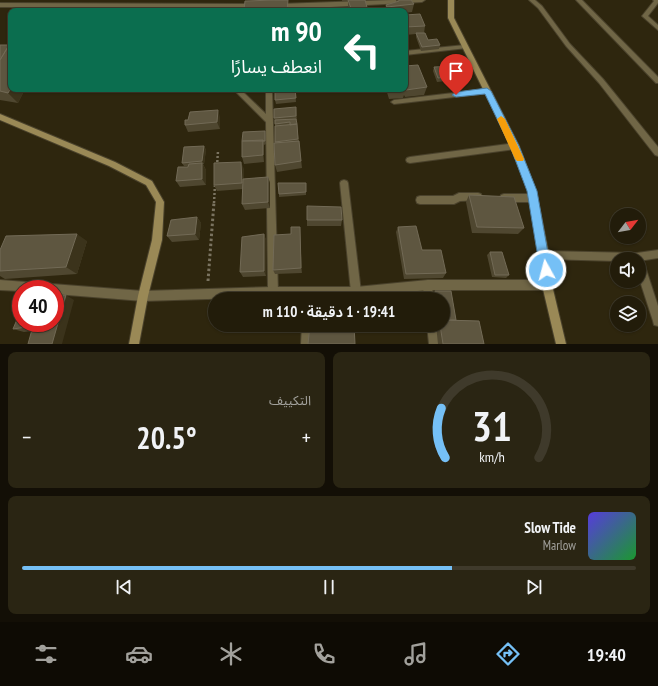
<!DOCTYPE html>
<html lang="ar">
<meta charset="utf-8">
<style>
:root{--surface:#221c0a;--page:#2a2513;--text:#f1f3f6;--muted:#a2a19c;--line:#3f3a2b;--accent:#75c0f6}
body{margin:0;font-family:"PT Sans Narrow","Noto Sans Arabic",sans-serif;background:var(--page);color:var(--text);direction:rtl;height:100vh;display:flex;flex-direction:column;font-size:15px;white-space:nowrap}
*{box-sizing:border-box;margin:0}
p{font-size:13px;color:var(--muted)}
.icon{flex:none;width:22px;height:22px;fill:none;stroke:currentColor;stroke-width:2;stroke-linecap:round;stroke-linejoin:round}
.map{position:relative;height:344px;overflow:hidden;direction:ltr}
.details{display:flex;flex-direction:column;gap:8px;padding:8px;background:#130f06;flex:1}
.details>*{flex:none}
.top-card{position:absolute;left:8px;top:8px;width:400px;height:84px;border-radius:8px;box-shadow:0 1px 3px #0004,0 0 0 1px var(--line);direction:rtl;background:#0b6e4f;color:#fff;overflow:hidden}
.needle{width:26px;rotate:59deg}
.tools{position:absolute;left:610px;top:208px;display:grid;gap:8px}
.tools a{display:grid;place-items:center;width:36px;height:36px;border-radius:50%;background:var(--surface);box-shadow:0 1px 3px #0004,0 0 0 1px var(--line);font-size:20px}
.speed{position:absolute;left:12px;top:280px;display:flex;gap:8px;font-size:20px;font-weight:700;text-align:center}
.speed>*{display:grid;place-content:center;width:52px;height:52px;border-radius:50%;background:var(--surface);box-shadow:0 1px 3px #0004,0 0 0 1px var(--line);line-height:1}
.speed .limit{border:6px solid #d22;background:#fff;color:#111}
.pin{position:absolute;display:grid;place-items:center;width:34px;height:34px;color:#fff;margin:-41px -17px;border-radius:50% 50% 50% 0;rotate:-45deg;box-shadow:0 0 4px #0007}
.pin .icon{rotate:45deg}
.me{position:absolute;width:44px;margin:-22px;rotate:353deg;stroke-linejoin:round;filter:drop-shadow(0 0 3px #0008)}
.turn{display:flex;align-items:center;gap:14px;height:84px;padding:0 20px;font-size:18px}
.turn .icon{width:52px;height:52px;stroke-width:2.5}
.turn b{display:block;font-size:28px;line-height:34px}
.big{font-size:30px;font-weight:600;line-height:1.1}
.details .widget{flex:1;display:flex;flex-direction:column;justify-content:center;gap:6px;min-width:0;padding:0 14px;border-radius:8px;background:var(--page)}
.details .dial{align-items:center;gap:0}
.dial svg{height:104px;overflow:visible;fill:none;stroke:var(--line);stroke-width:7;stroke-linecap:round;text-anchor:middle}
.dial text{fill:var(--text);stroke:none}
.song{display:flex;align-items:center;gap:12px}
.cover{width:48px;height:48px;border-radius:6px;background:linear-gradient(135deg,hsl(250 70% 55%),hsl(130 70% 35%))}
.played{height:4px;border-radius:2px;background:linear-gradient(90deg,var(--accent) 70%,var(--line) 70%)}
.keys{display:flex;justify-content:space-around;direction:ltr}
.heat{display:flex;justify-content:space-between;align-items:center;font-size:22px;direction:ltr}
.details .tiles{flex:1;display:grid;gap:8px;grid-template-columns:1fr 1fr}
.widget:last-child{grid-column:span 2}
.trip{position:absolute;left:208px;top:292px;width:242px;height:40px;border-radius:20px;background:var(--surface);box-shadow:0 1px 3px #0004,0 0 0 1px var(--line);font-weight:600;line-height:40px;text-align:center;direction:rtl}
.menu{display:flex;height:64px;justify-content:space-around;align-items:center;background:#0e0b04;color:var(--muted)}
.menu .icon{width:28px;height:28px}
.menu .current{color:var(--accent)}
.menu b{font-size:18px;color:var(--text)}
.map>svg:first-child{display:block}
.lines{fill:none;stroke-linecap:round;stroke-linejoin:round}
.lane-casing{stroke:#4a422c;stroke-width:2}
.street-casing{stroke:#4a422c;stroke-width:2}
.secondary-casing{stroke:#4a422c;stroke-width:2}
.path-far1{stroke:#7a7360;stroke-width:2.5;stroke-dasharray:2 2;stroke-linecap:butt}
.path{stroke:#7a7360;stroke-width:3;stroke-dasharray:2.5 2.5;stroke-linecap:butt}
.lane{fill:#706646;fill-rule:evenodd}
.street{fill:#706646;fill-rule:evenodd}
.secondary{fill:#9a8956;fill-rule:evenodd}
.wall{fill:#4f4730}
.shaded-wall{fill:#3b331b}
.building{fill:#5e5640;stroke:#726a56}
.route{fill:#75c0f6;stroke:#4c7da0}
.slow{fill:#f59e0b}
</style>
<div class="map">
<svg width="658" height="344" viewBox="0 0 658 344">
<rect width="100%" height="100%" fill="#2e260e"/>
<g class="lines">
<g class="lane-casing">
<path id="lane" d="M529 0H535L542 6 570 44 603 79 658 147V156L655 155 599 83 566 46 538 8Z
M576 0H582L658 77V83H656Z
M465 45 467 46V48L405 55V51Z
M233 89H240L266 114V89H272L278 292 276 295 273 297 270 295 268 292 266 122Z
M487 89 490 91 489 93 394 104 391 102 394 100Z
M515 143 519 146 515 149 410 163 407 162 406 160 407 158 410 157Z
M344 180 347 181 348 183 361 292 359 295 356 297 353 295 351 292 340 183 341 181Z
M459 193H478L481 194 482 197 481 200 460 201 454 204H420L417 203 416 200 417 197 420 196H453Z
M504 194H533L536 195 537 198 536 201 533 202H504L501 201 500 198 501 195Z
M639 258 642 260 644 263 658 306V326L654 325 653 321 639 278V259H638Z
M428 280 431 282 434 299H424L423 285 425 282Z
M427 325H437L439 344H429Z"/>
</g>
<g class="street-casing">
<path id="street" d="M392 0H425L422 2 330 7 279 8 276 6 279 4Z
M653 0H658V3L648 16 658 25V30L642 16 654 1Z
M0 3 255 4 258 6 255 8 0 7Z
M658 250V258L639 261V259H617V261L544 259 541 258 539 255 541 252 544 251 637 253Z
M0 280 143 291 273 287H356L428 280H547L550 282 552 285 550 288 547 290H428L356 297H273L143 301 55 294V289H21V291L0 290Z
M302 325H312L311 344H301Z"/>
</g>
<g class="secondary-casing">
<path id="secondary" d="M448 0H454V18L519 146 536 191 549 255 552 285 566 344H556L542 285 539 255 528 191 511 146 448 18Z
M0 114 115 162 152 181 164 202 162 240 148 296 139 344H129L138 296 152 240 156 202 146 185 109 166 0 120Z"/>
</g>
<path class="path-far1" d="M217 166 218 151
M214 203 215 184"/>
<path class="path" d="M208 281 214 202"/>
<use href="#lane" class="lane"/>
<use href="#street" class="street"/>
<use href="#secondary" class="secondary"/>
</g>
<path class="wall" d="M342 0H365L368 11H349L348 7V1H342Z
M396 0H411L414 4 412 12 405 13V11H385L386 5 396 2Z
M288 7V11H244V10Z
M405 15 425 26 424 33 428 40 440 45 439 49 421 51 416 37V34L405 35Z
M0 45 11 89H25L18 103 0 100Z
M405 66 427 87 424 95 405 97 404 95 403 98 389 99 386 89H405Z
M434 67 458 69 457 73 453 74 452 78H447L446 81 437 82 433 71Z
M295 90 296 102 276 104 275 100Z
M296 107 297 120H296L299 141 302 168 277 172 275 165V126L274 118Z
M220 117V129L188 132 185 125Z
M265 131 266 135V144L264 145V162L244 164 242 157Z
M204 146 206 150 204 164H203L206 170V185L180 187 176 181 188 166H184L182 163Z
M244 169V179L268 177 270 183V208L245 210 242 204 243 189 217 191 214 185Z
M306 186V195L279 197V194Z
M469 195 524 228 518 234 472 233 466 202Z
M197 217 201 223 199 240 172 242 167 236Z
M307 220H342L341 226H307Z
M300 227V232L302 273 275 274 273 270 291 234Z
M398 227 446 273 443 278 404 279 396 232Z
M264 234 266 240V276L243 277 240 272Z
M87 241 77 274 5 279 0 276V250Z
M490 252 509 275 506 278 492 277 487 255Z
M435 291H451L456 320H455L479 321 484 344H438L436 325H443V299H434L433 293Z
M74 300 32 331 24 332 13 329Z"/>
<path class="shaded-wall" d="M11 88V89H25L18 103 8 93Z
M218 110 220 117V129L217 122Z
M263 140 264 147V162L263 155Z
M204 146 206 150 204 164 202 161Z
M241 162 244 169V189L242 183Z
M202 163 206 170V185L202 179Z
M268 177 270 183V208L268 202Z
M197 217 201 223 199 240 195 234Z
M300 227V232L302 273 301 268Z
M77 234 87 241 77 274 66 267Z
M264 234 266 240V276L264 271Z
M66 295 74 300 62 344H52Z"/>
<path class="building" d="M276 0H288L287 11H267L268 9 244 10 245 1Z
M348 0H365L368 11H352Z
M399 0H411L414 4 387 7 386 5 399 1Z
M420 14 425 26 405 27V15Z
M416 33H425L428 40 437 39 440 45 422 47Z
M11 42V88L8 93 0 91V60Z
M0 45H9L0 60Z
M418 65 427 87 406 90 405 87V66Z
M456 66 458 69 452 70 453 74H446L447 77 438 78 434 67Z
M275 89H295L296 98 275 100Z
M390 89H404L405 90 390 91Z
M296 107V116L274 118V109Z
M218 110 217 122 185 125V120H188L190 112Z
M296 119 297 124 290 125V122L275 124V120Z
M297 124 298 139 275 142V126Z
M265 131V141H242L243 132Z
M263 140V155L242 157V141Z
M299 141 301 161 275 165 274 143Z
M204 146 202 161 182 163 184 147Z
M241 162 242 183 214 185V163Z
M202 163V179L176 181 178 167H188L189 164Z
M268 177V202L242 204 243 179Z
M278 183H306V192L279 194Z
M469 195 514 197 524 228 477 227Z
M307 206 341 207 342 220H307Z
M197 217 195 234 167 236 171 220Z
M416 226 422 250H441L446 273 406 274 398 227Z
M291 227H300L301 268 273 270 274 235 291 234Z
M77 234 66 267 0 271V250L6 236Z
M264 234V271L240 272 242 237Z
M490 252H502L509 275H495Z
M435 291H451L456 320H443V299H436Z
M66 295 52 344H28L33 326 13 329 21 310V323H55V296Z
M294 297V299H253Z
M443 320 479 321 484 344H443L440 325H443Z
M310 325H354L355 344H308Z"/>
<path class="route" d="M487 88 491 91 519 146 537 191 551 270 550 274 546 275 542 274 540 270 527 191 510 146 485 94 456 97 452 95 456 92Z"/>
<path class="slow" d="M501 116 505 119 524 159 523 161H517L515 159 497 119Z"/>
</svg>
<div class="tools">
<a><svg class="needle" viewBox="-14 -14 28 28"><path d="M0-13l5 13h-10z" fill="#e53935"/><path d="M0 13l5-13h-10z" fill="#a2a19c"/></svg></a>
<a><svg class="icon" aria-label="sound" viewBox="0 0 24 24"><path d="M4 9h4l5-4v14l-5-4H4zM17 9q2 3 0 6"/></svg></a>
<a><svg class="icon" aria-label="layers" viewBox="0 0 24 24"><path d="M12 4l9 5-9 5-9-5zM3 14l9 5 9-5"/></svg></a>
</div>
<div class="speed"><div class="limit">40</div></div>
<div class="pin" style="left:456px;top:95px;background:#d93025"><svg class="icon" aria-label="arrive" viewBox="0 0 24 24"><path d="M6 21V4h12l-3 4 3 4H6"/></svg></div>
<svg class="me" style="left:546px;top:270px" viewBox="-20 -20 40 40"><circle r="17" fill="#75c0f6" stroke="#fff" stroke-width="3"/><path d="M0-11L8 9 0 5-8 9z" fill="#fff"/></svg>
<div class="trip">19:41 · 1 دقيقة · 110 m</div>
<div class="top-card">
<div class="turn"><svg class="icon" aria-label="left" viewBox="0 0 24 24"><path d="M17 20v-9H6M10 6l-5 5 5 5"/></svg><div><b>90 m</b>انعطف يسارًا</div></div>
</div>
</div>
<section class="details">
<div class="tiles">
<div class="widget dial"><svg viewBox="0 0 100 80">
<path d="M14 69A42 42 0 1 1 86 69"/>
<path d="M14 69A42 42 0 0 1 11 31" stroke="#75c0f6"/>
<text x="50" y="56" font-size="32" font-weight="700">31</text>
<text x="50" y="72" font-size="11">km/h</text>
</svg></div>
<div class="widget"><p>التكييف</p>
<div class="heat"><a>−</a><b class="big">20.5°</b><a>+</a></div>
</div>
<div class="widget">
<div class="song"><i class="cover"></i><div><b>Slow Tide</b><p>Marlow</p></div></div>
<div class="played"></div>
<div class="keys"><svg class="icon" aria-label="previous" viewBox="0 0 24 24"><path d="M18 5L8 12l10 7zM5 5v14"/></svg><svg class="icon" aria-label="pause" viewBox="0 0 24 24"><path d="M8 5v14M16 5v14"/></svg><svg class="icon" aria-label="next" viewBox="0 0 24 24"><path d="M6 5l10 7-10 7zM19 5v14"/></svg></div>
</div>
</div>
</section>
<nav class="menu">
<b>19:40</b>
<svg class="icon current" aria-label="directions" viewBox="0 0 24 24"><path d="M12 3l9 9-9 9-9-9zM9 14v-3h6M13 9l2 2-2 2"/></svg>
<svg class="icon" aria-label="music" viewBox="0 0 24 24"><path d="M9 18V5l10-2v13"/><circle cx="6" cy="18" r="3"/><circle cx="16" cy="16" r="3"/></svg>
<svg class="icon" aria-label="phone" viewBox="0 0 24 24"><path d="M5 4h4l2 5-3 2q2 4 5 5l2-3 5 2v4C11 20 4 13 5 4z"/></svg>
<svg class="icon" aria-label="climate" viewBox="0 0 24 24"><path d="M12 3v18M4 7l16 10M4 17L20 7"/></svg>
<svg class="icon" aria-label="car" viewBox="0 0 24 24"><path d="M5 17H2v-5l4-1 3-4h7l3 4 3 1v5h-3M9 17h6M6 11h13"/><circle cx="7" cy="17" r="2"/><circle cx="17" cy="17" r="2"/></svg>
<svg class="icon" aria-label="filters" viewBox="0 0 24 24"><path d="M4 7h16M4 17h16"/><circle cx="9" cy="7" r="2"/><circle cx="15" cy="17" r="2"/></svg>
</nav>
